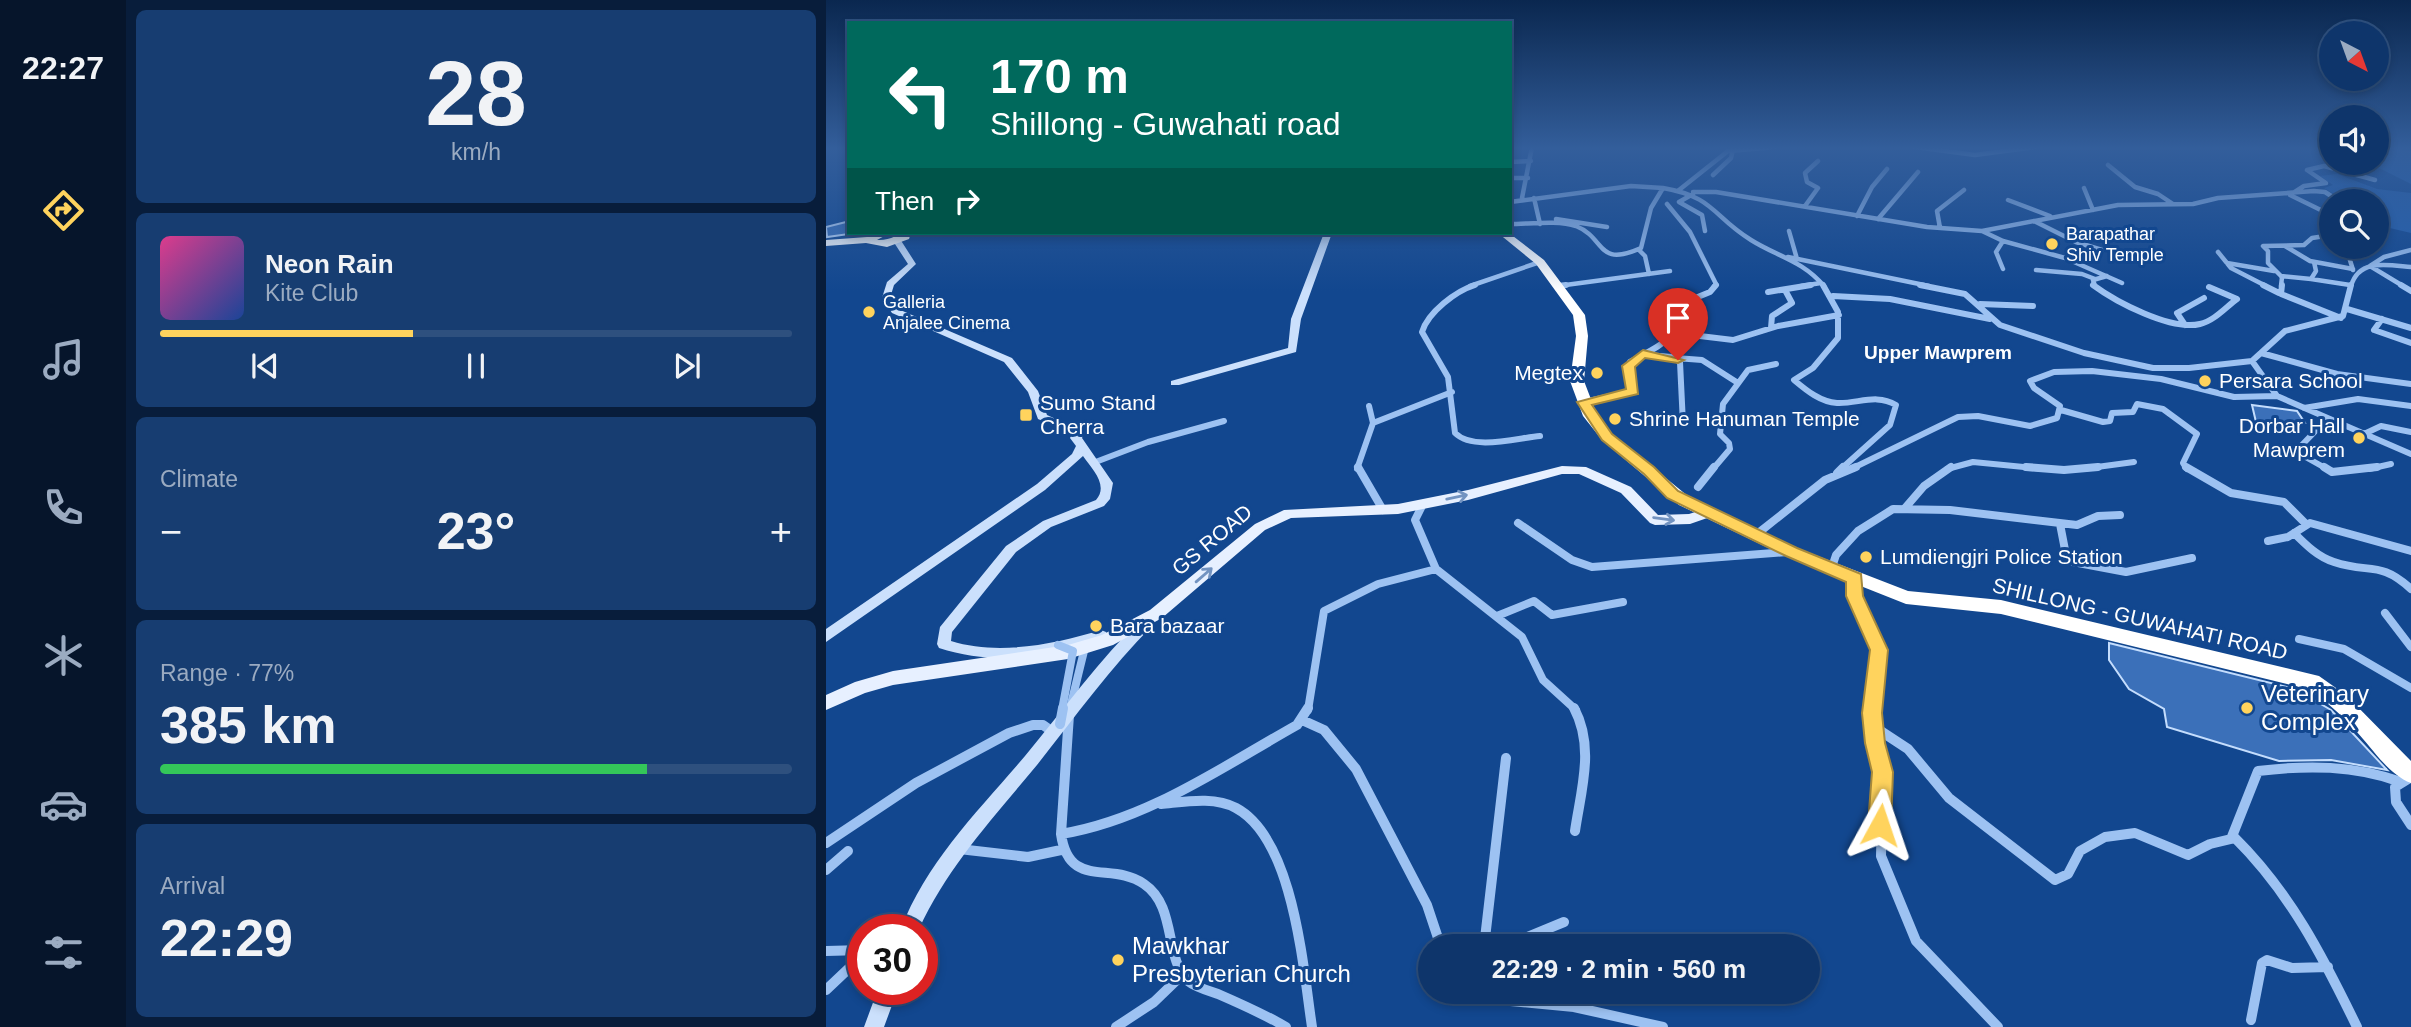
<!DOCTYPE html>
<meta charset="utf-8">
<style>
:root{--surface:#0e356b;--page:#173d71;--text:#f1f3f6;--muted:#9babc1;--line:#2e507e;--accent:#ffd35d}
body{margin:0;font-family:Arial,sans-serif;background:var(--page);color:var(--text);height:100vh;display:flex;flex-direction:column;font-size:26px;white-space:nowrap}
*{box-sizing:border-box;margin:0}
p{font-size:23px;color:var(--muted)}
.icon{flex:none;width:38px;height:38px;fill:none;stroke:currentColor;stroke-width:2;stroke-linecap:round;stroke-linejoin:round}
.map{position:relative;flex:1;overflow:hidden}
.side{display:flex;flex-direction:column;gap:10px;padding:10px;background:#081d3b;width:700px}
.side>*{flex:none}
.hud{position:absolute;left:21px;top:21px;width:665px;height:214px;border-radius:0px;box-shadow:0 4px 10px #0003,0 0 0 2px var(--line);background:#00695c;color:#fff;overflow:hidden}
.needle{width:46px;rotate:139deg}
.tools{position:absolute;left:1493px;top:21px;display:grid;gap:14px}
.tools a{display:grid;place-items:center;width:70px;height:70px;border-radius:50%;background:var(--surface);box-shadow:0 4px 10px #0003,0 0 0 2px var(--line);font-size:35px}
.speed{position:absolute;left:21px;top:914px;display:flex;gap:14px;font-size:35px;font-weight:700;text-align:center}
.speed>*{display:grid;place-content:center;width:91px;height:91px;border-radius:50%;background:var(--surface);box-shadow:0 4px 10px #0003,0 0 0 2px var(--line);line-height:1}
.speed .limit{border:10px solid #d22;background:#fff;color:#111}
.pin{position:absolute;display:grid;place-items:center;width:60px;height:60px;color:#fff;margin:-72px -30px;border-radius:50% 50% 50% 0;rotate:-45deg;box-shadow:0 0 7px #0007}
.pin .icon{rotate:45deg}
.me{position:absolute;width:77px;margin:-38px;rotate:5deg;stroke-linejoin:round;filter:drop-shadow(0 0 5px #0008)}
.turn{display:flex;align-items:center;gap:24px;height:147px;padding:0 28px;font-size:32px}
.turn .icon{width:91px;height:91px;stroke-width:2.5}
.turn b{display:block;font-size:49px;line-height:60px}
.then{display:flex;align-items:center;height:66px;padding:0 28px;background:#0003;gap:14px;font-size:26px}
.big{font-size:52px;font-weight:700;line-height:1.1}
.side .tile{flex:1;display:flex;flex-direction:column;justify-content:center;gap:10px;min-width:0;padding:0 24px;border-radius:10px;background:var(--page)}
.side .dial{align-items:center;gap:0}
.dial b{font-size:91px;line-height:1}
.song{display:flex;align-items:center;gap:21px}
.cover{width:84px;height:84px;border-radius:10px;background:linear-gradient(135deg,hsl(330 70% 55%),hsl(220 70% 35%))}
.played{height:7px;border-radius:4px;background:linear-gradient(90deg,var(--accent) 40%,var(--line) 40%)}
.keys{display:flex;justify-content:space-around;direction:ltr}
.heat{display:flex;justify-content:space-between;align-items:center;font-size:38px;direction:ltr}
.charge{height:10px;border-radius:5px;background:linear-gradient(90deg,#34c759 77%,var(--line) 0)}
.trip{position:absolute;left:592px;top:934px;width:402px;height:70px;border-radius:35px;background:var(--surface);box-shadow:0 4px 10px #0003,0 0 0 2px var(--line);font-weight:700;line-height:70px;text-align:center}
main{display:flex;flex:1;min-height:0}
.tabs{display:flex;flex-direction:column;width:126px;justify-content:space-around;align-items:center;background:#06152b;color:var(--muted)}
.tabs .icon{width:49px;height:49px}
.tabs .current{color:var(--accent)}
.tabs b{font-size:32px;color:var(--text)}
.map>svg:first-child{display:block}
.green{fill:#2460af}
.building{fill:#3b70b9;stroke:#c4ddfd;stroke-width:2}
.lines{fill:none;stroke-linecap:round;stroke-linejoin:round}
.street-far3{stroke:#9dc2f2;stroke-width:4.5}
.street-far2{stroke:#9dc2f2;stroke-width:6}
.street-far1{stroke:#9dc2f2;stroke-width:8}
.street{stroke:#9dc2f2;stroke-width:10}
.secondary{fill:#cbe0fc;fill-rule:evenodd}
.primary{fill:#e7f0ff;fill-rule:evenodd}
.highway{fill:#fff;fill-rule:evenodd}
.street-bridge-far1{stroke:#9dc2f2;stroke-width:8}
.street-bridge{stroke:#9dc2f2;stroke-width:10}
.oneway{stroke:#7293c1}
.route{fill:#ffd35d;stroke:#a6893c;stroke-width:2}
.poi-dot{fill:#ffd35d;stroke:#12478f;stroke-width:2.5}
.labels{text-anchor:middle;stroke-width:6;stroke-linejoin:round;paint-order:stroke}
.far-poi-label{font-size:18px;fill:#fff;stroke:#12478f;text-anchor:start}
.far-neighbourhood-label{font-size:19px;font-weight:bold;fill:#fff;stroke:#12478f}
.poi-label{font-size:21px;fill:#fff;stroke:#12478f;text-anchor:start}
.street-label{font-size:21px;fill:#fff;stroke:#12478f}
.near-poi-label{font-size:24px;fill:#fff;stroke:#12478f;text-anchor:start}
</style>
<main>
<nav class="tabs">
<b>22:27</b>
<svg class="icon current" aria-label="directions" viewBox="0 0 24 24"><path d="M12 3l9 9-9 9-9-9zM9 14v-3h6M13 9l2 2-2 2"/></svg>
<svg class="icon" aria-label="music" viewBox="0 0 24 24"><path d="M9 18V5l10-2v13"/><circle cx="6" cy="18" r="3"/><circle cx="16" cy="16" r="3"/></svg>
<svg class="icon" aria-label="phone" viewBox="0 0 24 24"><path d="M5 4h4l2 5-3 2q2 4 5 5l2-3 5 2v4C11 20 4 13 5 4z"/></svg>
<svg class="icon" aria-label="climate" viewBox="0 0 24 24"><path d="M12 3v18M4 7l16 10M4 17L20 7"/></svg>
<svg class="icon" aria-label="car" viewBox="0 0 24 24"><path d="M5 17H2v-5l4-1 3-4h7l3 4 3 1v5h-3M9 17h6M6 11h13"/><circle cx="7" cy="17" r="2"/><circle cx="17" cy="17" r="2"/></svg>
<svg class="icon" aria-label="filters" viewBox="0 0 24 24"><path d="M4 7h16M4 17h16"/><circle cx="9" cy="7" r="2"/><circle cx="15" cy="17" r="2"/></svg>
</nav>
<section class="side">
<div class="tile dial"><b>28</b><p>km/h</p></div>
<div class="tile">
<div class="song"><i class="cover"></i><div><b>Neon Rain</b><p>Kite Club</p></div></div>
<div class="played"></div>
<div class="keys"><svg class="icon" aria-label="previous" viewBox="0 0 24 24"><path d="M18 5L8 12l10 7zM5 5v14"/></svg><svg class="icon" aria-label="pause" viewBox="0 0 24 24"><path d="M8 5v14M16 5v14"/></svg><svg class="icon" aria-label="next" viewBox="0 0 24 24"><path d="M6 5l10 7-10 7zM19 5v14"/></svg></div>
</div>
<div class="tile"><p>Climate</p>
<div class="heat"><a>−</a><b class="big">23°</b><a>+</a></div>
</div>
<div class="tile"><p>Range · 77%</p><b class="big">385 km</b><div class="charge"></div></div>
<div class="tile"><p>Arrival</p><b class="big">22:29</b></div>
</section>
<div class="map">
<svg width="1585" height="1027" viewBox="0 0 1585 1027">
<rect width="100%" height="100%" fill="#12478f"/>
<path class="green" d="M1551 147 1585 151V184L1543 163H1550Z
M1511 174 1551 189 1585 193V233L1551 225 1550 201H1519L1498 188 1507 185 1494 176Z"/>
<path class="building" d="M20 222 23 234 1 237 0 227Z
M1426 405 1471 411 1479 423 1466 427 1430 422Z
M1283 643 1469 689 1505 710 1561 770 1505 760 1453 761 1341 727 1338 709 1303 689 1283 660Z"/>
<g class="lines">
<path class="street-far3" d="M1089 147 1149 155 1209 147
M684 162 705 161
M1282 165 1309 187 1332 194 1347 204
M887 175 905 158 907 150
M684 178H702
M1258 188 1267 210
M853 190 902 151 951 147
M867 192H890L1101 227 1156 231 1292 205 1367 204 1392 198 1488 191 1499 192 1513 201
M867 194 853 202 876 215 879 231
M696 198 706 147
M708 198 714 224
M1182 200 1224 216
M684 202 805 186 837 188
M841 204 864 232 890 284 888 286
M979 206 992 188 981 182 979 173 992 161
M1505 215 1464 195 1478 186 1500 183 1481 170 1498 166 1549 180
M1031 216 1046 187 1061 169
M730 219 781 227
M1052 219 1092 172
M1208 221 1250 242 1276 250
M684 224C703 224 732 220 750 226 780 238 770 268 815 248L825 208 837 188C889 197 886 216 925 240 952 257 976 260 998 286
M1114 228 1111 211 1138 190
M963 231 971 259
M1156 231 1177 241 1239 258 1296 283
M1177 241 1170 252 1177 269
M1459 246 1484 261 1527 269
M1520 247 1527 270
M813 250 819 256 823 274
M1392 252 1405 268 1440 286
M962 257 1103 286
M1401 263 1448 271
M1210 270 1256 274 1269 279
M1455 276 1485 279 1490 271 1488 262
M1485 279 1524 285
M644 286 714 262
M732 286 844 271
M975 286 995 283
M1269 286 1267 280 1281 276
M1455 286 1456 277 1442 263V251L1437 246 1478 245 1486 238 1505 235
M1525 286C1533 258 1562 265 1585 267
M1577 286 1544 266 1558 257 1585 250"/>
<path class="street-far2" d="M649 285C630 291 602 312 596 332L622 377 629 433C647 451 691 438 714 436
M997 285 1012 312V338L987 368 968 380C980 390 994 402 1011 403 1032 404 1050 393 1070 405L1064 425 1015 469
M1267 285C1290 302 1345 331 1374 324 1388 321 1400 307 1411 299L1383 287
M1437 285 1453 293
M1456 285 1455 294 1515 318
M1575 285 1585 291
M732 286 740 285
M942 292 985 285
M1007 296 1064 299 1164 319
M1154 304 1207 306
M1521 309 1585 328
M1556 319 1548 330 1585 343
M1359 325 1351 313 1378 298
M945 328 946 316 966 303 959 290
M849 333 907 340 952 326 1013 315
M1435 353 1511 374 1585 384
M821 355 846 357 854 362 857 424
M850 358 876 360 912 383
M1426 361 1459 331 1517 316 1525 285
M1451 396 1585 454
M758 402 807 391 801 373 804 362C842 341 846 342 862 301L884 292 890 285
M1478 408 1532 399 1585 406
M1235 410 1277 422 1284 421 1286 413 1307 412 1311 404 1337 409 1371 434 1357 463 1361 469
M1501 419 1474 447 1476 455 1501 469
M547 423 626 392
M1538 434 1555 426 1585 432
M267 463 322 442 398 421
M531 469 547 423 543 406
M887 469 904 449 903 443 894 434 897 404 922 370 950 364
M1025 469 1132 417 1152 416 1204 426 1231 418 1234 406 1208 388 1204 381 1228 372 1266 371 1335 379 1408 397 1451 396 1426 361 1363 368H1327L1258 353 1174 325 1139 294 1094 285
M1121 469 1147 462 1218 469
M1256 469 1308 462
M1543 469 1565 464"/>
<path class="street-far1" d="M532 467 557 510
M1200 467 1238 470 1272 467
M1360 467 1405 493 1458 502 1480 524
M1498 467 1506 472 1551 467
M1011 473 1017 467
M872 487 888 467
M597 504 589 520 610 569 696 637 717 680 750 710
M1079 508 1098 486 1125 467
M692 523 746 560 766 567 961 552
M1234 524 1240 555 1247 562 1300 572 1366 558
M1468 533C1480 545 1492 557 1508 562 1543 574 1554 560 1585 589
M931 534 999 480 1030 467
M1442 541 1462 537 1484 523 1585 551
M1006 567 1010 555 1032 531 1067 509 1124 510 1251 525 1272 516 1294 515
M1029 578V596L1053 650 1046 710
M1559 613 1585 647
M671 616 708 601 726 615 797 602
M1473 639 1518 649 1585 688
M245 704 259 647
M482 710 498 611 552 584 610 569"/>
<path class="street" d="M748 708C769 747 755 790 749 831
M1047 708 1049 743 1057 772 1055 856 1090 941 1172 1027
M243 715 235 834C243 890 285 861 318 884 351 906 338 958 362 981 369 987 383 991 392 994 415 1004 438 1014 460 1027
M476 720 498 730 530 769 601 905 615 947
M1047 726 1082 749 1123 798 1229 880 1242 874 1254 851 1279 837 1309 833 1362 855 1384 844 1405 839 1432 771C1481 765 1528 765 1575 782
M1585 777 1569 787 1570 802 1585 825
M335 804C358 802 388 796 410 808 468 839 477 968 486 1027
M235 834C321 820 396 767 471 725L482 708
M1408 837C1464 892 1497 957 1531 1027
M0 843 90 783 183 733 207 725H217L227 732
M133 849 202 857 235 850
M0 870 22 851
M658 947 680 758
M677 947 738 922
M0 951 37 950
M0 990 37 955
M655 992 674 1000 748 1007 837 1027
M1425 1020 1436 963 1441 960 1466 968 1502 967
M290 1027 328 1002 356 975"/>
<path class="secondary" d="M498 233H506L475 319 470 352 353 385H345V381L462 348 465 319Z
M68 239H74L90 264 68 285 64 298 72 309 186 358 212 391 221 415 256 431 258 433 256 438 287 483 284 499 278 506 225 527 190 552 126 632 125 641C173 656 229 644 275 630L280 632 282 636 280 640C225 658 168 666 113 648L111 644 114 627 180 546 217 521 270 500C283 485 266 469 257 456L219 490 0 642V629L211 484 246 454 250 446 244 438 246 434 212 419 202 392 178 362 66 313 56 298 61 282 82 264 67 241Z
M322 616 327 617 329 621 327 625C284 668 249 717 211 765 168 817 122 866 93 929H75C100 862 153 810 199 756 238 709 273 660 317 617Z
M52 989H72L58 1027H38Z"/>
<path class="primary" d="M736 466 760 467 805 487 832 515 863 514 882 508 889 513 887 516 864 524 829 525 824 523 795 493 753 474H736L642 500 572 514 465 518 439 530 336 618 287 645 242 659 67 685 39 693 0 710V695L29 682 67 671 242 645 276 635 324 610 429 524 458 510 572 504 642 490Z"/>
<path class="highway" d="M50 233H64L51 240C65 241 73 232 85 233L83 239 61 247 40 243 0 246V240L41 237Z
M672 233H683L718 260 759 315 762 336 758 381 771 415 786 434 863 497 971 548 1082 591 1175 600 1493 676 1520 695 1585 761V783C1563 775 1546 748 1530 731 1515 715 1500 700 1481 689L1175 614 1080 604 959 556 853 505 776 440 757 416 744 381 750 336 747 315 710 264Z"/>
<path class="street-bridge-far1" d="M232 645 247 651 236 710"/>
<path class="street-bridge" d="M234 724 237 708"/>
</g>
<defs><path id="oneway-shaft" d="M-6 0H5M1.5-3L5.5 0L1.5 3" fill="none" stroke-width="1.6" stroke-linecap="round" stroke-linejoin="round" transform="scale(1.75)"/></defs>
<g class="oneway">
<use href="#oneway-shaft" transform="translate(631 497) rotate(-12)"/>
<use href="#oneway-shaft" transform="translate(838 519) rotate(8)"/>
<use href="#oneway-shaft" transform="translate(378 575) rotate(-41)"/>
</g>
<linearGradient id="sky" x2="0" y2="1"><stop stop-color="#0a274f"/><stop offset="0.51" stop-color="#335e9b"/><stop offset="1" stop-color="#335e9b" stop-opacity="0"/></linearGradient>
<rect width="1585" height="291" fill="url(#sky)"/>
<path class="route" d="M817 350 858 360 852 363 819 358 809 367 812 394 766 405 786 434 828 467 852 491 971 548 1035 574 1037 596 1062 650 1056 713 1059 743 1067 772 1065 825 1061 832 1054 835 1046 832 1042 825 1046 772 1039 743 1036 713 1044 650 1020 596V582L960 556 841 498 818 474 776 440 751 402 800 389 796 366Z"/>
<g class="poi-dot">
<circle cx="1226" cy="244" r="7"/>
<circle cx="43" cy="312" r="7"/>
<circle cx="771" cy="373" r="7"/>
<circle cx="1379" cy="381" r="7"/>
<rect x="193" y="408" width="14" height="14" rx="3.5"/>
<circle cx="789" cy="419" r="7"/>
<circle cx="1533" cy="438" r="7"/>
<circle cx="1040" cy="557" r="7"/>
<circle cx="270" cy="626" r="7"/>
<circle cx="1421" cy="708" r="7"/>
<circle cx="292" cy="960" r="7"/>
</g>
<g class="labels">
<g class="far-poi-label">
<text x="1240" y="240">Barapathar<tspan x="1240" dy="21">Shiv Temple</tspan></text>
<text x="57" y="308">Galleria<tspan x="57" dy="21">Anjalee Cinema</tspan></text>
</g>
<g class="far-neighbourhood-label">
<text x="1112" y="359">Upper Mawprem</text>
</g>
<g class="poi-label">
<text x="757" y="380" text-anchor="end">Megtex</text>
<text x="1393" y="388">Persara School</text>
<text x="214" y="410">Sumo Stand<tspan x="214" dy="24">Cherra</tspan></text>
<text x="803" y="426">Shrine Hanuman Temple</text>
<text x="1519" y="433" text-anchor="end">Dorbar Hall<tspan x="1519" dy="24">Mawprem</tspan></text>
<text x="1054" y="564">Lumdiengjri Police Station</text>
<text x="284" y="633">Bara bazaar</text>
</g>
<g class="street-label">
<text transform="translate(386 540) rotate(-40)" y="7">GS ROAD</text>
<text transform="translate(1314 619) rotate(13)" y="7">SHILLONG - GUWAHATI ROAD</text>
</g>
<g class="near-poi-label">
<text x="1435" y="702">Veterinary<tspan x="1435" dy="28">Complex</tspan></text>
<text x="306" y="954">Mawkhar<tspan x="306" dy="28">Presbyterian Church</tspan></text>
</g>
</g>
</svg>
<div class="tools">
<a><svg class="needle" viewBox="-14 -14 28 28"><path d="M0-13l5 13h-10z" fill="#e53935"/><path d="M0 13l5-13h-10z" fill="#9babc1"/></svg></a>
<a><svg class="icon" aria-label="sound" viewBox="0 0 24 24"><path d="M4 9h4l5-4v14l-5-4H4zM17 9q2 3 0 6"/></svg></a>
<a><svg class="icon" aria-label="search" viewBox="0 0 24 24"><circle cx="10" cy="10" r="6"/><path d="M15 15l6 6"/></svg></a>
</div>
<div class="speed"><div class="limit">30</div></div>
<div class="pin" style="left:852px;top:360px;background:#d93025"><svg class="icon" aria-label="arrive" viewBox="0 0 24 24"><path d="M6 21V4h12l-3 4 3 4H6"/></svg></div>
<svg class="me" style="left:1054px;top:825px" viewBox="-20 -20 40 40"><path d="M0-17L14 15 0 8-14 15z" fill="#ffd35d" stroke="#fff" stroke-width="4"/></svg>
<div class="trip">22:29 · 2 min · 560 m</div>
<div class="hud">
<div class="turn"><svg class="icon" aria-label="left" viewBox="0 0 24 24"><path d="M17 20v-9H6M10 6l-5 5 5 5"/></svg><div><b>170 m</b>Shillong - Guwahati road</div></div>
<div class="then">Then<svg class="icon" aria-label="right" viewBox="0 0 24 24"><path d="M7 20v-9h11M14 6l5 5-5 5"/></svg></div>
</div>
</div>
</main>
